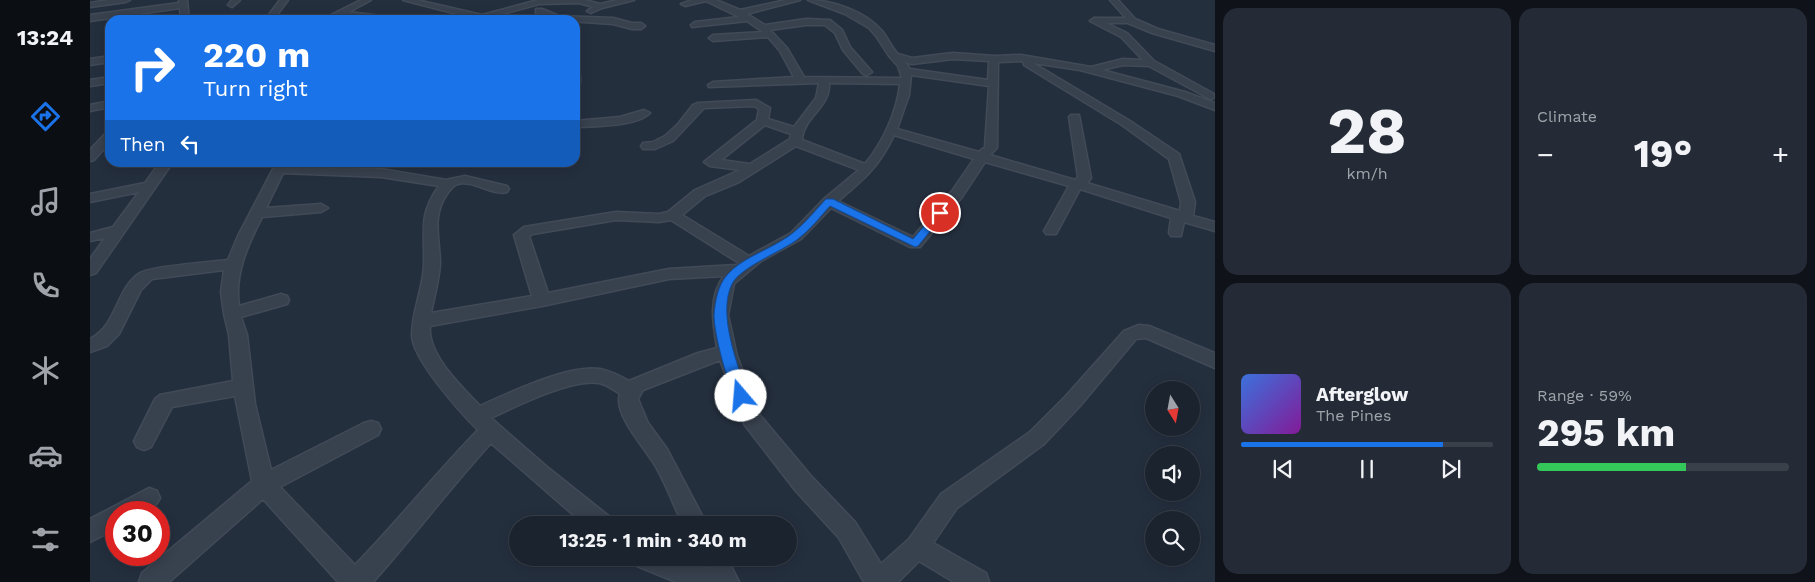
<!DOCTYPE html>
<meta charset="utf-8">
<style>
:root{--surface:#1b232e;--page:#242b36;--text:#f1f3f6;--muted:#a0a4aa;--line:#39404a;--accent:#1a73e8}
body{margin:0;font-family:"Work Sans",sans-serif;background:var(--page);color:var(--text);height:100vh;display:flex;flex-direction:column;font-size:19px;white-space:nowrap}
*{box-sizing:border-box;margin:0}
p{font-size:16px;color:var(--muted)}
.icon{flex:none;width:28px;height:28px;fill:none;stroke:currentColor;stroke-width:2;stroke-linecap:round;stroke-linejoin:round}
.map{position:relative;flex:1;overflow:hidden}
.sheet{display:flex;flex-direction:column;gap:8px;padding:8px;background:#0f1319;width:600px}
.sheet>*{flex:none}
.hud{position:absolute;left:15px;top:15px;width:475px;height:152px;border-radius:15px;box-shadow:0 2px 12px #0003,0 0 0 1px var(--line);background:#1a73e8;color:#fff;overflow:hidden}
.needle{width:32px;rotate:169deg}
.controls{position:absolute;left:1055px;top:381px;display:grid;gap:10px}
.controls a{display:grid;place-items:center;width:55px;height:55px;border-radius:50%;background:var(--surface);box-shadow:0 2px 12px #0003,0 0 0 1px var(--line);font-size:25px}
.speed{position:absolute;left:15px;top:501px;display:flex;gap:10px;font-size:25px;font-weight:700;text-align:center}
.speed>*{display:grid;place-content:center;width:65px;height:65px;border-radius:50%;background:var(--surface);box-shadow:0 2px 12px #0003,0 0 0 1px var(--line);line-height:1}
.speed .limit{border:8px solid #d22;background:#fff;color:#111}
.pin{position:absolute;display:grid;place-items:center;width:42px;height:42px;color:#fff;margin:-21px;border:2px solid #fff;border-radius:50%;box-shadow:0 1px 5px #0007}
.me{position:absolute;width:55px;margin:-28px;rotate:342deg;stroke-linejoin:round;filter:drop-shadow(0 0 4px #0008)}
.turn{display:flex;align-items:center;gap:18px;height:105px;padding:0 15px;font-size:22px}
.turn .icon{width:65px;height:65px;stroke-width:2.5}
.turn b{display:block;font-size:35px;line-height:42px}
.then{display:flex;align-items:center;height:48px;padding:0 15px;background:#0003;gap:10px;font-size:19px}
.big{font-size:38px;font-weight:700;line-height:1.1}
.sheet .card{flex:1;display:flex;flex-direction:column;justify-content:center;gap:8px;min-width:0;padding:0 18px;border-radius:15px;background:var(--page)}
.sheet .dial{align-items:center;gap:0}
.dial b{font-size:65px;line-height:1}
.song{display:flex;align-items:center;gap:15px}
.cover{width:60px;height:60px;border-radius:8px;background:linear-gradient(135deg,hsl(220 70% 55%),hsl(290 70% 35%))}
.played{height:5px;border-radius:2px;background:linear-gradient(90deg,var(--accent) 80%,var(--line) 80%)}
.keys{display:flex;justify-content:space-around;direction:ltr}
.heat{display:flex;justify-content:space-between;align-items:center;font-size:28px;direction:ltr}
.charge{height:8px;border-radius:4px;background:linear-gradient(90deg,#34c759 59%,var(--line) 0)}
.sheet .tiles{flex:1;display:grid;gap:8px;grid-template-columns:repeat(2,1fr)}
.trip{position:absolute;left:419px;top:516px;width:288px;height:50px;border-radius:25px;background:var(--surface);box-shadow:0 2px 12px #0003,0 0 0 1px var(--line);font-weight:700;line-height:50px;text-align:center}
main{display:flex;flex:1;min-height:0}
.tab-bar{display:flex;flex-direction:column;width:90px;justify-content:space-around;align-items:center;background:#0b0e12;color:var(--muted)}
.tab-bar .icon{width:35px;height:35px}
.tab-bar .selected{color:var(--accent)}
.tab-bar b{font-size:22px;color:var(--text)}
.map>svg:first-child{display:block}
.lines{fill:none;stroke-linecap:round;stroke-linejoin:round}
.minor-casing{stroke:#414a57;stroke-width:3}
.minor{fill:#38414e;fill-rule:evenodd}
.route{fill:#1a73e8;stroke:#114b97}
</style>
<main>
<nav class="tab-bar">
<b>13:24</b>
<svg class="icon selected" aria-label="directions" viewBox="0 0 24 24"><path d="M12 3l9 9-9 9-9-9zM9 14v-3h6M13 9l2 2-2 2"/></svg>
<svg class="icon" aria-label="music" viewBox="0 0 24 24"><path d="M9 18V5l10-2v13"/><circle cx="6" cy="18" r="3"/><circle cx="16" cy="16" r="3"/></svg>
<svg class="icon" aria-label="phone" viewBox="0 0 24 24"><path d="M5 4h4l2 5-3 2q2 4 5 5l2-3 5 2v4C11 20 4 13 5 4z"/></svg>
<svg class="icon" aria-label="climate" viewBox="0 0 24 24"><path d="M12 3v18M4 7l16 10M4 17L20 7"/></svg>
<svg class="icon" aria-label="car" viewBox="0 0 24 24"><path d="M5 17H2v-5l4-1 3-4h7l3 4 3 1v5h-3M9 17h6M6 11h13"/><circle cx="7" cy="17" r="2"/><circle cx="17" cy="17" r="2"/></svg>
<svg class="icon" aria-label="filters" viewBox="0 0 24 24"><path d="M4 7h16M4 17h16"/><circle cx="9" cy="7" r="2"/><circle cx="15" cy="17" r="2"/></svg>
</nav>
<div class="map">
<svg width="1125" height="582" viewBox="0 0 1125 582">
<rect width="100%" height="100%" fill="#242f3e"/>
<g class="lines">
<g class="minor-casing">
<path id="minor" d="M19 0H40L36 2 0 7V3Z
M89 0H97L99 20H91L90 8 0 21V15L89 3Z
M142 0H150L142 7 138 5Z
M190 0H198L183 20H175Z
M271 0H281L259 12 291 16V20L251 16 242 20H231Z
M313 0H327L392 15 448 0H495L510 4 528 0H544L512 8 501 13 497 11 503 7 489 3 449 4 390 20Z
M602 0H626L650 10 696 0H710L657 14 675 25 716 19 740 20 752 30 760 47 782 72 777 75 773 74 753 50 745 33 735 25H716L680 30 697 48 714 77 812 78 808 66 799 56 786 36 779 28 755 14 718 0C743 0 776 12 792 31 798 38 801 47 808 54L822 58 863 53 904 56 931 55 1001 67 1033 59 1053 60 1031 37 1000 21 1004 18H1036L1020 0H1028L1045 19 1068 29 1125 45V51L1062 33 1038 23H1016L1037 33 1064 61 1124 94V98L1120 99 1059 66 1033 65 1012 70 1095 92 1125 103V110L1088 96 990 70 943 63 1040 121 1089 154 1105 202 1103 216 1125 222V231L1094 222 1091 236H1081L1079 233 1081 218 990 189 966 234H956L954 231 979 186 895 162 872 197 830 247H820L741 208 711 239 671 261 647 281 644 284 638 315 647 356 669 414 721 476 765 522 791 564 819 539 851 494 940 432 975 397 1034 331 1049 325 1059 326 1125 353V368L1056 338 1046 339 989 407 954 444 867 508 843 543 896 573 899 582H864L829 561 808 582H774L749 538 705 490 654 424 630 360 553 390 548 399 558 423 577 449 617 525H593C583 504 575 481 563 462 553 446 523 413 530 394 524 390 516 384 509 383 483 378 426 406 401 418L457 467 520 517 524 525H495L401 443C360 488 323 537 283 582H248L173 499 79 582H49L52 573 162 481 145 396 82 407 61 447 54 450 47 447 44 441 65 399 70 395 143 381 139 335 134 314 131 292 134 270 62 279 51 290 29 334 17 346 0 352V339C28 325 25 289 50 273 61 266 122 262 138 260L148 236 183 169 188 162H201L199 166 291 169 356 180 375 176 417 186 419 189 417 192C401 196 385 180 368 184 363 185 360 190 357 194 341 217 350 239 350 264 349 281 344 297 341 313L442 296 424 235 434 227 526 212 569 214 578 212 605 190 650 170 620 166 614 162 667 120 669 109 664 106 614 108 583 141 565 149H553L551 146 553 143 563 142 575 136 588 124 603 105 608 103 666 100 680 108 678 119 704 127 726 98 729 83 619 87 618 85 623 82 704 77 690 51 678 37 623 41 619 38 623 35 673 32 657 21 602 27 601 25 605 22 649 17 616 1 595 6 591 4ZM863 59 899 61 898 80 820 69 815 62 822 64ZM933 61 934 65 1032 125 1079 159 1091 202 1090 211 997 183 1001 178 989 115H981L979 117 988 177 985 180 900 155 907 148 908 62ZM821 75 899 86 895 147 889 152 807 129 819 95ZM739 83 810 84C807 112 793 142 775 164L712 140C713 117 741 107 739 83ZM675 125 701 134 700 139 660 164 631 160ZM804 135 884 159 862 191 823 237 748 201C774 179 789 167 804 135ZM706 146 769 170 734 199 701 233 659 256 592 215 615 196 649 182ZM193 173 291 177 349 186C328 215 335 231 334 263 334 287 322 310 322 334 321 358 371 413 388 430 345 474 308 521 265 565L190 487 288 435 291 429 288 423 281 421 274 423 181 470 165 404 157 335 151 317 197 304 199 300 197 296 191 294 149 306C144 274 158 245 172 217L231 212 238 208 231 204 176 208ZM526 220 569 222 581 220 649 263 646 265 579 269 458 293 439 236 443 234ZM634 276C618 297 623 324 627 348L608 353 539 381C530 376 520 371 510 369 479 364 419 393 390 406 371 386 337 354 340 326L452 306 579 279Z
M446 9H452L469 16 523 18 542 23H551L555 26 551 29H542L523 24 463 20 446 13Z
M20 56V62L0 65V59Z
M485 73 490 76V83L485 84Z
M20 77V83L0 86V80Z
M20 101V107L0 111V105Z
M554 110 560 113C546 127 504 126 485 127V121L530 117Z
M20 131V142L4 160 0 161V150L16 133Z
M70 162H83L6 273 0 275V259L15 238 0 241V233L23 227 49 192 0 202V194L55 183Z
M59 488 67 491 70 498C62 516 43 512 26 512V529L0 542V519Z
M543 558H584L616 568 612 558H637L649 582H586L547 566Z"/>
</g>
<use href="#minor" class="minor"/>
</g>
<path class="route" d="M736 199H743L823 239 847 211H854L855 213 828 246 825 247 740 206C730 217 720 230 708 239 693 251 650 267 642 284 627 314 648 366 658 396L656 399 651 401 646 399C637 382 624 334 624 315 625 302 628 285 637 275 651 259 673 252 691 241 709 231 722 214 736 199Z"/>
</svg>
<div class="controls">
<a><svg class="needle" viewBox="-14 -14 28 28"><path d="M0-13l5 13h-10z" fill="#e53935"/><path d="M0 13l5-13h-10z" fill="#a0a4aa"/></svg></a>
<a><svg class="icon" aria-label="sound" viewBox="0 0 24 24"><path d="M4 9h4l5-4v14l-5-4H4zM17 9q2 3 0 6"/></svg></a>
<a><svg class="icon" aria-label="search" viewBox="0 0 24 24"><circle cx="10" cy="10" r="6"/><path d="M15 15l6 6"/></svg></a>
</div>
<div class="speed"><div class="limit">30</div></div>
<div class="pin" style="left:850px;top:213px;background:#d93025"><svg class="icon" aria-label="arrive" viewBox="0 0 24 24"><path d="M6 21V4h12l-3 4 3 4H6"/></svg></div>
<svg class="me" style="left:651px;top:396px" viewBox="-20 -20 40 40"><circle r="19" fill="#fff"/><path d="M0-13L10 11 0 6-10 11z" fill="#1a73e8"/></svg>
<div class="trip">13:25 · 1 min · 340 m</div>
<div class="hud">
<div class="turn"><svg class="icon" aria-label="right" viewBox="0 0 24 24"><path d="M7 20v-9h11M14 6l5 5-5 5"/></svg><div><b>220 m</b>Turn right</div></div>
<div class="then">Then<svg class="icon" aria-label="left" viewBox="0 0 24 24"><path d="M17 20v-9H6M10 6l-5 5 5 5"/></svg></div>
</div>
</div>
<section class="sheet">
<div class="tiles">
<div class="card dial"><b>28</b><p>km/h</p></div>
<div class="card"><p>Climate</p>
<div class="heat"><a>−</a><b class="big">19°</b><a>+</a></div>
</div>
<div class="card">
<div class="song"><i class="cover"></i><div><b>Afterglow</b><p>The Pines</p></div></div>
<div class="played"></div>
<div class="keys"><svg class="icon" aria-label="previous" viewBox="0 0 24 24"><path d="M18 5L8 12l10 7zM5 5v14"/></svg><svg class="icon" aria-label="pause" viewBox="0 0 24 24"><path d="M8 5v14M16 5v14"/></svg><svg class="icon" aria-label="next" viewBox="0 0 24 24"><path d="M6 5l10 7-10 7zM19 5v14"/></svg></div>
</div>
<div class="card"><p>Range · 59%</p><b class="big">295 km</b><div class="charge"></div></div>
</div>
</section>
</main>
